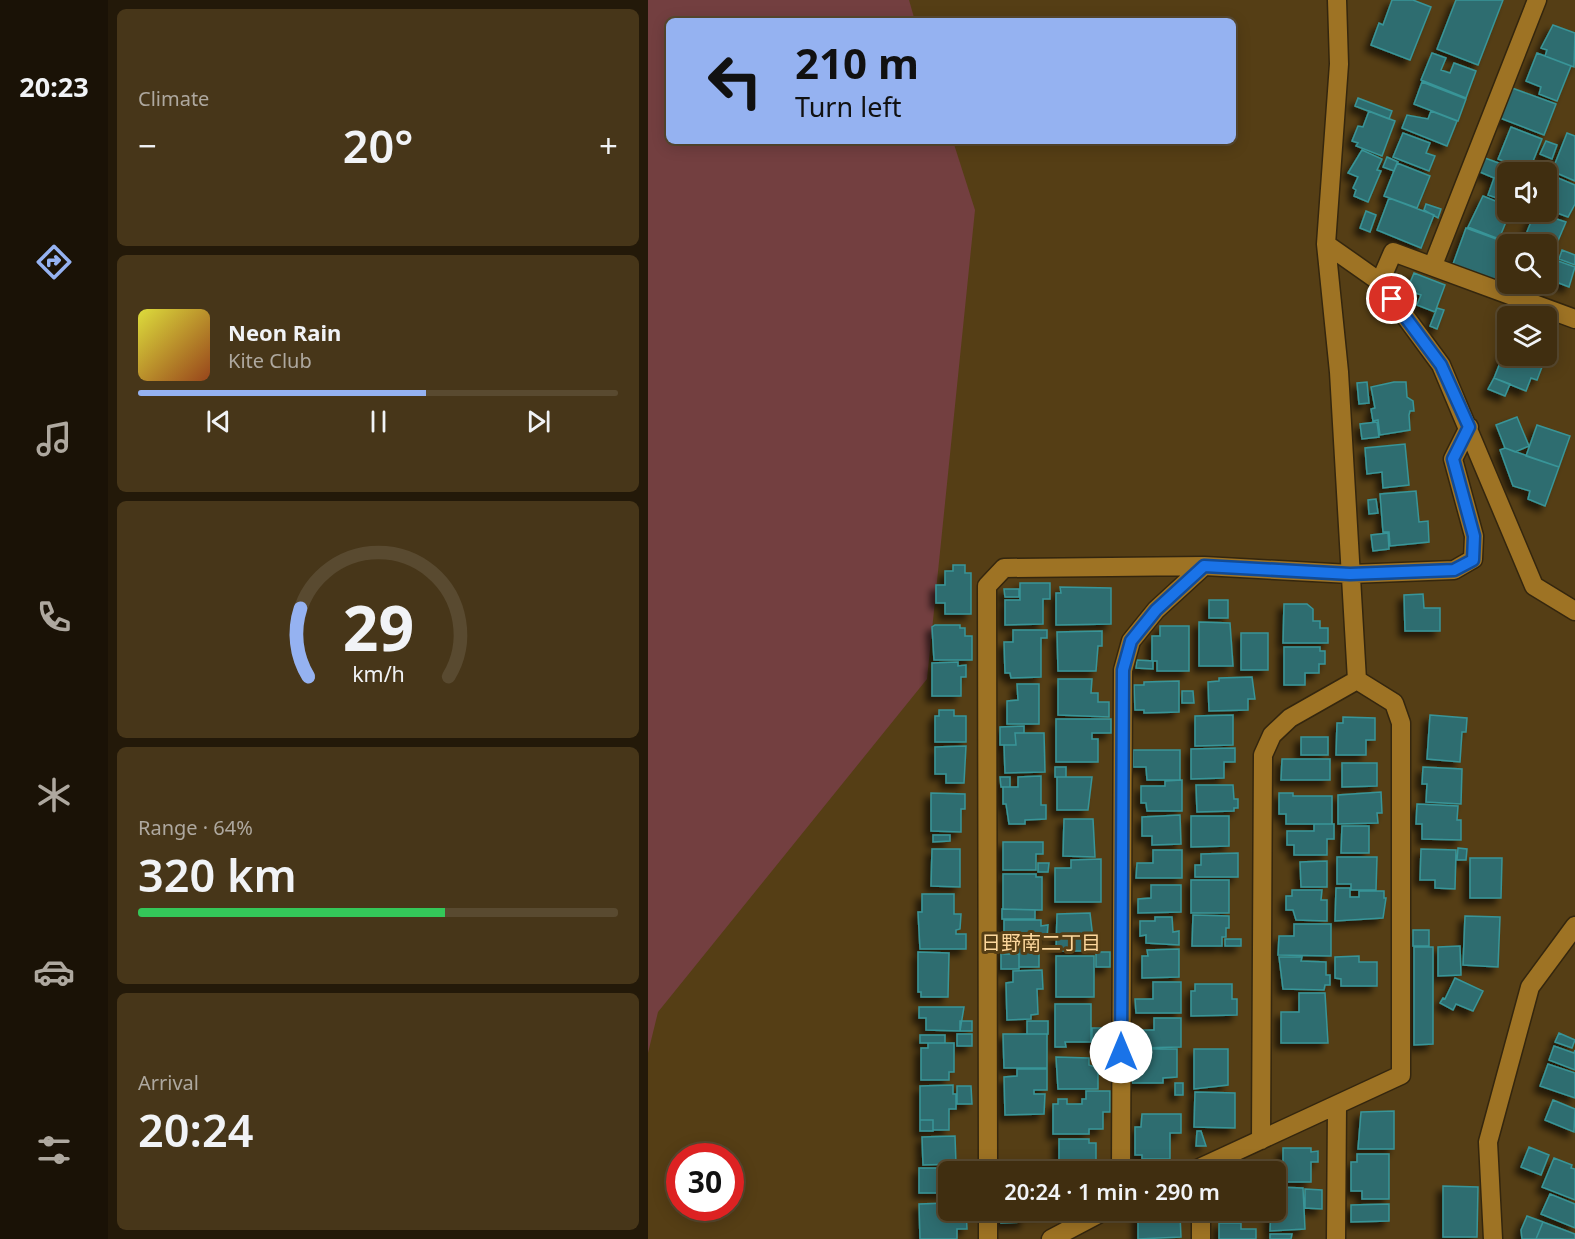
<!DOCTYPE html>
<meta charset="utf-8">
<style>
:root{--surface:#402e10;--page:#473619;--text:#f1f3f6;--muted:#aea89f;--line:#594a30;--accent:#95b2f1}
body{margin:0;font-family:"Noto Sans","Noto Sans JP",sans-serif;background:var(--page);color:var(--text);height:100vh;display:flex;flex-direction:column;font-size:22px;white-space:nowrap}
*{box-sizing:border-box;margin:0}
p{font-size:20px;color:var(--muted)}
.icon{flex:none;width:33px;height:33px;fill:none;stroke:currentColor;stroke-width:2;stroke-linecap:round;stroke-linejoin:round}
.map{position:relative;flex:1;overflow:hidden}
.sheet{display:flex;flex-direction:column;gap:9px;padding:9px;background:#231909;width:540px}
.sheet>*{flex:none}
.guide{position:absolute;left:18px;top:18px;width:570px;height:126px;border-radius:9px;box-shadow:0 3px 15px #0003,0 0 0 2px var(--line);background:#95b2f1;color:#111;overflow:hidden}
.fabs{position:absolute;left:849px;top:162px;display:grid;gap:12px}
.fabs a{display:grid;place-items:center;width:60px;height:60px;border-radius:9px;background:var(--surface);box-shadow:0 3px 15px #0003,0 0 0 2px var(--line);font-size:30px}
.speed{position:absolute;left:18px;top:1143px;display:flex;gap:12px;font-size:30px;font-weight:700;text-align:center}
.speed>*{display:grid;place-content:center;width:78px;height:78px;border-radius:50%;background:var(--surface);box-shadow:0 3px 15px #0003,0 0 0 2px var(--line);line-height:1}
.speed .limit{border:9px solid #d22;background:#fff;color:#111}
.pin{position:absolute;display:grid;place-items:center;width:51px;height:51px;color:#fff;margin:-26px;border:3px solid #fff;border-radius:50%;box-shadow:0 2px 6px #0007}
.me{position:absolute;width:66px;margin:-33px;rotate:0deg;stroke-linejoin:round;filter:drop-shadow(0 0 4px #0008)}
.turn{display:flex;align-items:center;gap:21px;height:126px;padding:0 30px;font-size:27px}
.turn .icon{width:78px;height:78px;stroke-width:2.5}
.turn b{display:block;font-size:42px;line-height:51px}
.big{font-size:45px;font-weight:600;line-height:1.1}
.sheet .tile{flex:1;display:flex;flex-direction:column;justify-content:center;gap:9px;min-width:0;padding:0 21px;border-radius:9px;background:var(--page)}
.sheet .dial{align-items:center;gap:0}
.dial svg{height:156px;overflow:visible;fill:none;stroke:var(--line);stroke-width:7;stroke-linecap:round;text-anchor:middle}
.dial text{fill:var(--text);stroke:none}
.song{display:flex;align-items:center;gap:18px}
.cover{width:72px;height:72px;border-radius:9px;background:linear-gradient(135deg,hsl(60 70% 55%),hsl(20 70% 35%))}
.played{height:6px;border-radius:3px;background:linear-gradient(90deg,var(--accent) 60%,var(--line) 60%)}
.keys{display:flex;justify-content:space-around;direction:ltr}
.heat{display:flex;justify-content:space-between;align-items:center;font-size:33px;direction:ltr}
.charge{height:9px;border-radius:4px;background:linear-gradient(90deg,#34c759 64%,var(--line) 0)}
.trip{position:absolute;left:290px;top:1161px;width:348px;height:60px;border-radius:9px;background:var(--surface);box-shadow:0 3px 15px #0003,0 0 0 2px var(--line);font-weight:600;line-height:60px;text-align:center}
main{display:flex;flex:1;min-height:0}
.tabs{display:flex;flex-direction:column;width:108px;justify-content:space-around;align-items:center;background:#1a1206;color:var(--muted)}
.tabs .icon{width:42px;height:42px}
.tabs .on{color:var(--accent)}
.tabs b{font-size:27px;color:var(--text)}
.map>svg:first-child{display:block}
.green{fill:#733f40}
.building{fill:#2e6d70;stroke:#399598;stroke-width:1.5;filter:url(#shadow)}
.lines{fill:none;stroke-linecap:round;stroke-linejoin:round}
.street-casing{stroke:#34260e;stroke-width:21}
.street{stroke:#9e7324;stroke-width:18}
.route-casing{stroke:#114b97;stroke-width:15}
.route{stroke:#1a73e8;stroke-width:10}
.labels{text-anchor:middle;stroke-width:6;stroke-linejoin:round;paint-order:stroke}
.neighbourhood-label{font-size:20px;fill:#fcd79c;stroke:#553e15}
</style>
<main>
<nav class="tabs">
<b>20:23</b>
<svg class="icon on" aria-label="directions" viewBox="0 0 24 24"><path d="M12 3l9 9-9 9-9-9zM9 14v-3h6M13 9l2 2-2 2"/></svg>
<svg class="icon" aria-label="music" viewBox="0 0 24 24"><path d="M9 18V5l10-2v13"/><circle cx="6" cy="18" r="3"/><circle cx="16" cy="16" r="3"/></svg>
<svg class="icon" aria-label="phone" viewBox="0 0 24 24"><path d="M5 4h4l2 5-3 2q2 4 5 5l2-3 5 2v4C11 20 4 13 5 4z"/></svg>
<svg class="icon" aria-label="climate" viewBox="0 0 24 24"><path d="M12 3v18M4 7l16 10M4 17L20 7"/></svg>
<svg class="icon" aria-label="car" viewBox="0 0 24 24"><path d="M5 17H2v-5l4-1 3-4h7l3 4 3 1v5h-3M9 17h6M6 11h13"/><circle cx="7" cy="17" r="2"/><circle cx="17" cy="17" r="2"/></svg>
<svg class="icon" aria-label="filters" viewBox="0 0 24 24"><path d="M4 7h16M4 17h16"/><circle cx="9" cy="7" r="2"/><circle cx="15" cy="17" r="2"/></svg>
</nav>
<section class="sheet">
<div class="tile"><p>Climate</p>
<div class="heat"><a>−</a><b class="big">20°</b><a>+</a></div>
</div>
<div class="tile">
<div class="song"><i class="cover"></i><div><b>Neon Rain</b><p>Kite Club</p></div></div>
<div class="played"></div>
<div class="keys"><svg class="icon" aria-label="previous" viewBox="0 0 24 24"><path d="M18 5L8 12l10 7zM5 5v14"/></svg><svg class="icon" aria-label="pause" viewBox="0 0 24 24"><path d="M8 5v14M16 5v14"/></svg><svg class="icon" aria-label="next" viewBox="0 0 24 24"><path d="M6 5l10 7-10 7zM19 5v14"/></svg></div>
</div>
<div class="tile dial"><svg viewBox="0 0 100 80">
<path d="M14 69A42 42 0 1 1 86 69"/>
<path d="M14 69A42 42 0 0 1 10 34" stroke="#95b2f1"/>
<text x="50" y="56" font-size="32" font-weight="700">29</text>
<text x="50" y="72" font-size="11">km/h</text>
</svg></div>
<div class="tile"><p>Range · 64%</p><b class="big">320 km</b><div class="charge"></div></div>
<div class="tile"><p>Arrival</p><b class="big">20:24</b></div>
</section>
<div class="map">
<svg width="927" height="1239" viewBox="0 0 927 1239">
<defs>
<filter id="shadow"><feDropShadow dx="-5.5" dy="5.5" stdDeviation="3" flood-color="#0009"/></filter>
</defs>
<rect width="100%" height="100%" fill="#553e15"/>
<path class="green" d="M0 0H261L267 21H21V141H305L327 210 279 679 10 1012 0 1053Z"/>
<path class="building" d="M744 0H765L783 7 762 60 723 45 731 23 735 25Z
M808 0H855L830 65 789 49Z
M905 25 927 33 926 67 897 56 899 50 893 48Z
M784 53 798 58 793 70 802 73 806 63 828 71 818 98 773 80Z
M889 53 923 66 909 101 891 94 893 87 878 81Z
M774 82 818 99 810 121 766 104Z
M864 88 908 104 896 135 852 118Z
M710 98 744 111 741 119 707 106Z
M721 111 747 121 734 156 708 146 710 143 704 141 710 126 715 127Z
M783 111 809 121 799 146 754 128 759 115 780 119Z
M863 127 894 139 881 171 850 159Z
M755 133 782 143 778 153 787 156 781 171 745 157Z
M919 133 927 136V181L904 171Z
M898 141 909 145 904 159 892 154Z
M714 150 734 159 729 170 733 171 720 202 706 196 708 190 705 188 710 177 700 173Z
M739 157 750 162 746 171 735 167Z
M837 158 875 172H860V202L840 195 846 178 832 172Z
M749 163 782 176 769 208 736 196Z
M887 163 899 168 897 172H883Z
M903 175 927 185V204L920 217 898 209V185Z
M835 196 860 206V212H862L851 239 820 227Z
M741 198 786 215 773 248 729 230Z
M778 204 793 209 790 218 776 210Z
M718 211 728 215 722 232 712 228Z
M887 212 918 222 903 257 898 256V244H874Z
M818 228 862 244 850 281 805 264Z
M914 250 927 255V265L911 259Z
M910 261 927 267 921 287 903 280Z
M766 273 797 285 787 312 769 305 773 295 759 290Z
M865 284H896L892 294Z
M789 308 796 310 789 329 782 326Z
M859 345 860 356H887L897 359 889 380 883 378 878 391 846 378Z
M846 378 862 384 857 396 840 389Z
M719 382 721 403 711 404 709 383Z
M746 382H758L759 397 765 401 766 411H762L761 415 762 430 732 435 730 420 725 421 723 409 727 408 723 387Z
M869 417 881 446 867 452 857 448 848 425Z
M729 422 731 437 714 439 712 424Z
M889 425 922 436 911 467 878 456Z
M757 444 761 485 735 488 734 472 719 474 717 448Z
M857 448 911 467 897 506 880 499 882 491 865 486 852 450Z
M768 491 771 522 780 521 781 542 742 546 741 532H735L732 494Z
M728 499 730 513 721 514 720 500Z
M740 533 741 549 725 551 723 535Z
M305 565H317V573H323V614H297V603H288V585H297V571H305Z
M372 583H402V599H395V624L357 625V600H372Z
M412 587 463 588V624L408 625V593H413Z
M356 589H371V597H357Z
M775 594 776 608H792V631H757L756 595Z
M561 600H580V618H561Z
M636 604H659L665 609V621H672V628H680V643H635Z
M551 622 582 623 585 666H551Z
M287 625H312V628H317V636H324V660H286L284 627Z
M512 626H541V671H509V661H504V636H512Z
M365 630H399V638H393V677L363 678 362 673H357L356 642H365Z
M454 631V646H450L448 671H410L409 632Z
M593 633H620V670H593Z
M636 647H672V651H677V664H671V673H657V685H636Z
M489 660 505 661V669L488 668Z
M310 662V666L318 665V677H313V696H284V663Z
M604 677 607 699H600V710L561 711 560 682 571 681V678Z
M410 679H444L443 693H450V702H461V717L410 715Z
M531 681V712L496 713V710H487L486 685H496V682Z
M369 684H391V724H359V701L370 700Z
M534 691H545L546 703H534Z
M291 710H306V716H318V742H287V716H291Z
M585 715V745L547 746V716Z
M782 715 819 718 818 732H814L812 762 779 759Z
M695 717 727 718V740H718V755H688L689 723H695Z
M408 719H463V733H444V739H450V762H408Z
M376 726V733H367L368 745H352V727Z
M367 733H396L397 772 357 773 356 745H368Z
M653 737H680V755H653Z
M318 746 316 783H298V774H287V747Z
M587 748V762H576V778L543 779V749Z
M485 750H532V780H499L498 767H485Z
M634 759H682V780H633Z
M694 763H729V786L694 787Z
M407 767H418V777H407Z
M775 767 814 769 813 804 778 802 779 784H774Z
M393 776V805H398V819L377 820V824H361L358 804H355V787H370V777Z
M352 777H362V787H353Z
M409 777H444L440 810H409Z
M534 780V811H499L498 803H493V786H517V781Z
M548 785H585L586 799H590V808H586V811L549 812Z
M733 792 734 813H729L730 823 690 824V795Z
M283 793 317 794V809H313V832L283 831Z
M631 793H645V796H684V824H638V814H631Z
M769 804 810 806 809 820H813V840L774 839V824H768Z
M532 815 533 844 504 845V836H494V817Z
M543 816H581V846L543 847Z
M416 819H445L447 857 415 856Z
M666 824H686V839H679V855H646V845H639V831H666Z
M694 826H721V853H693Z
M285 835H302V841L285 842Z
M355 842H395V854H388V870H355Z
M810 848 819 849 818 860H809Z
M284 849H312V887L283 886Z
M773 849 808 850 807 889 787 888V880H772Z
M505 850H534V878H488L489 863H505Z
M590 853V877H547V865H553V854Z
M689 857H729L728 890H703V884H689Z
M822 858H854L853 898H822Z
M453 859V902H407V868H423V860Z
M679 861V887H653L652 862Z
M390 863H401L400 872H390Z
M355 874H388V877H394V910L355 909Z
M543 880H581V913H543Z
M503 885H533V912L490 913V899L503 898Z
M688 888H702V897H711V891H736V898H738L735 918 687 921Z
M644 890H674L673 900H679V921L648 920 645 910H638V896H644Z
M274 894H306V914H313L312 929 308 930V934H318V949H272L270 912H274Z
M354 909 387 910V919H354Z
M442 913 446 947H436V951H408L409 914Z
M545 915 581 916V928H578V937H574V946H544Z
M817 916 852 917 850 967 815 965Z
M507 917H524L525 932 531 931V945L498 943V935L492 936V921H507Z
M356 920H393V926L400 925 399 937H391V967H371V954H356Z
M646 924H683V956L630 955 631 936H646Z
M765 930H781V946H765Z
M577 939H593V946H577Z
M812 946 813 975 790 976V947Z
M766 947H785V1044L766 1045Z
M531 949V977L494 978V956H500L499 950Z
M270 952 301 953 300 997H273V992H270Z
M448 952H462V967H448Z
M353 954H371V969H353Z
M408 956H446V997H408Z
M711 956V962H729V986H693V979L687 978V957Z
M631 957H654L653 961 678 962V975H682V985H677L676 990 635 989Z
M394 970 395 989H389L390 1014 383 1015V1019L359 1020 358 983 365 982V971Z
M807 978 835 991 825 1011 808 1004 805 1010 792 1003 795 998 797 999Z
M505 982H533V1013H488L487 999H505Z
M547 984H584V999H589V1015L543 1016V991H547Z
M651 993H677L680 1043H633V1012H651Z
M407 1004H443V1042H417L418 1047H407Z
M271 1007H316L312 1031 278 1030V1018H271Z
M506 1018H533V1047L487 1048V1030H506Z
M312 1021H324V1031H312Z
M379 1021H400V1034H379Z
M444 1028H464V1046H444Z
M911 1033 927 1040 924 1048 907 1042Z
M309 1034H324V1046H309Z
M355 1034H399V1068H356Z
M272 1035H297V1043H272Z
M280 1043H306V1072H301V1080H273V1048H280Z
M906 1046 926 1053 927 1050V1070L901 1060Z
M500 1049H529V1077L515 1078V1083H484V1062H500Z
M546 1049H580V1085L546 1089Z
M408 1057 441 1058V1065L450 1068V1089H410Z
M900 1064 927 1073V1098L892 1086Z
M369 1069H399V1090H386V1094H397L396 1114 357 1115 356 1077 369 1076Z
M527 1083H535V1095H527Z
M305 1085V1094H308V1109H301V1130H285V1120H272V1086Z
M309 1086H323L324 1104H309Z
M438 1091H462V1112H455V1129H441V1134H405V1104H410V1099H419V1104H434V1099H438Z
M547 1092 587 1093V1128L546 1127Z
M905 1100 927 1109 926 1132 897 1120Z
M746 1111V1149H710L713 1112Z
M494 1114H533V1133H522V1159H494V1155H487V1127H493Z
M272 1120H285V1131H272Z
M549 1131H553L558 1146H548Z
M307 1136 308 1164 275 1165 274 1137Z
M411 1139H441V1143H448V1172H411Z
M881 1147 901 1155 893 1175 873 1167Z
M635 1148H663V1152L670 1151V1162H663V1182H635Z
M709 1154H741V1199H714V1191H703V1162H709Z
M906 1158 924 1165 923 1168 927 1169V1200L894 1187Z
M394 1167V1172H356V1168Z
M271 1168H307V1172H300V1193H271Z
M795 1186 830 1187 829 1237H795Z
M627 1187 655 1188 657 1229 622 1231 623 1210H627Z
M657 1189 674 1190V1209L657 1208Z
M902 1194 927 1204V1228L893 1214Z
M300 1203V1210H318L319 1229H309V1239H272L271 1204Z
M741 1204V1221L703 1222V1205Z
M353 1210H395V1212L377 1213V1222L353 1223Z
M527 1211V1215H532L533 1237 490 1239V1212Z
M879 1216 895 1222 888 1239H874L873 1230Z
M895 1222 927 1234V1239H888Z
M571 1223H593V1229H608V1239H571Z
M622 1234H644L643 1239H622Z"/>
<g class="lines">
<g class="street-casing">
<path id="street" d="M678 244 732 282 793 365 886 586 927 611
M785 265 889 0
M732 282 745 252 927 319
M613 1140 615 755 624 735 642 718 709 680
M340 1172 339 586 356 568 556 566 702 574 806 570 825 559 826 536 805 459 821 427
M473 1172 475 670 483 641 508 610 556 566
M543 1172 753 1075V723L746 703 709 680 691 372 678 244 691 64 689 0
M340 1210V1239
M403 1239 458 1210
M553 1239V1210
M688 1239 689 1106
M845 1239 840 1142 882 987 927 926"/>
</g>
<use href="#street" class="street"/>
</g>
<g class="lines">
<g class="route-casing">
<path id="route" d="M473 1052 475 670 483 641 508 610 556 566 702 574 806 570 825 560 826 536 805 459 821 427 793 365 744 299"/>
</g>
<use href="#route" class="route"/>
</g>
<g class="labels">
<g class="neighbourhood-label">
<text x="393" y="950">日野南二丁目</text>
</g>
</g>
</svg>
<div class="fabs">
<a><svg class="icon" aria-label="sound" viewBox="0 0 24 24"><path d="M4 9h4l5-4v14l-5-4H4zM17 9q2 3 0 6"/></svg></a>
<a><svg class="icon" aria-label="search" viewBox="0 0 24 24"><circle cx="10" cy="10" r="6"/><path d="M15 15l6 6"/></svg></a>
<a><svg class="icon" aria-label="layers" viewBox="0 0 24 24"><path d="M12 4l9 5-9 5-9-5zM3 14l9 5 9-5"/></svg></a>
</div>
<div class="speed"><div class="limit">30</div></div>
<div class="pin" style="left:744px;top:299px;background:#d93025"><svg class="icon" aria-label="arrive" viewBox="0 0 24 24"><path d="M6 21V4h12l-3 4 3 4H6"/></svg></div>
<svg class="me" style="left:473px;top:1052px" viewBox="-20 -20 40 40"><circle r="19" fill="#fff"/><path d="M0-13L10 11 0 6-10 11z" fill="#1a73e8"/></svg>
<div class="trip">20:24 · 1 min · 290 m</div>
<div class="guide">
<div class="turn"><svg class="icon" aria-label="left" viewBox="0 0 24 24"><path d="M17 20v-9H6M10 6l-5 5 5 5"/></svg><div><b>210 m</b>Turn left</div></div>
</div>
</div>
</main>
